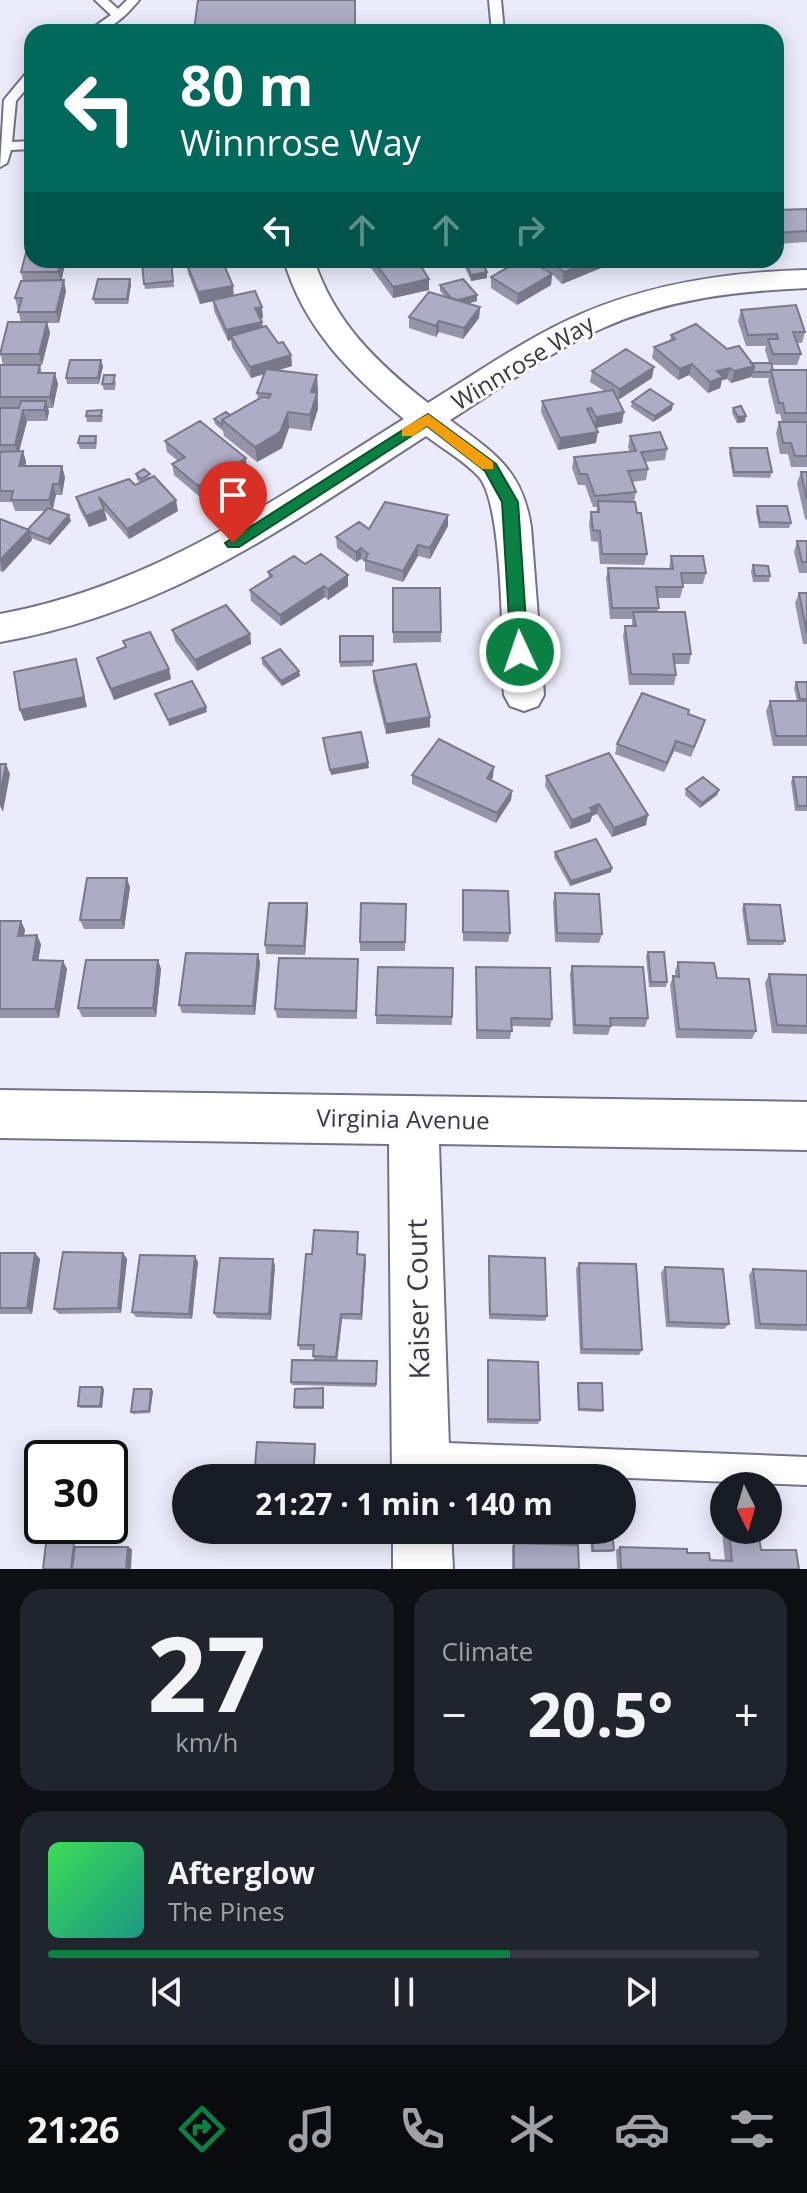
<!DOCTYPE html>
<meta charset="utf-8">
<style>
:root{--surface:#171b24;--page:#20242c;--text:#f1f3f6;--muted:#9ea1a6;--line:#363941;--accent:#0b8043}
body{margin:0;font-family:"Open Sans",sans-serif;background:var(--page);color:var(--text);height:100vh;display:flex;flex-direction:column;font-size:30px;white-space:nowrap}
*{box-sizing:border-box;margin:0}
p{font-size:26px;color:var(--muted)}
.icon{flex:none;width:44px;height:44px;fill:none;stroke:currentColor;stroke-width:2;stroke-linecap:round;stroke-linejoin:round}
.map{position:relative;height:1569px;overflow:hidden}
.side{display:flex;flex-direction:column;gap:20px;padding:20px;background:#0d0f14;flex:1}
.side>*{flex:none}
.banner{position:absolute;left:24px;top:24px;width:760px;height:244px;border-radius:24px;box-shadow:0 4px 20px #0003;background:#00695c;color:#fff;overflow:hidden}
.needle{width:52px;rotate:175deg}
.tools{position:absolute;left:710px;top:1472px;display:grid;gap:16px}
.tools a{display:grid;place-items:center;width:72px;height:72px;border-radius:50%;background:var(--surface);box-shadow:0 4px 20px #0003;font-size:40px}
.speed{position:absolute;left:24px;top:1440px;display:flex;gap:16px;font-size:40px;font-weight:700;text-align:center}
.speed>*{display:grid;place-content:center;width:104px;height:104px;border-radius:50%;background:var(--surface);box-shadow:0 4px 20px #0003;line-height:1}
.speed .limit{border:4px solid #111;border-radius:12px;background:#fff;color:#111}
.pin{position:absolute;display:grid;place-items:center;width:68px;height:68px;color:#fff;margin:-82px -34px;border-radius:50% 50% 50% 0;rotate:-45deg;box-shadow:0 0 8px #0007}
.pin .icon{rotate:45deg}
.me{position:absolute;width:88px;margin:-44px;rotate:357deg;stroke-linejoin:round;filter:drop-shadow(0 0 6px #0008)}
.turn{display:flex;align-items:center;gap:28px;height:168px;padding:0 24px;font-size:36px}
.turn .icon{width:104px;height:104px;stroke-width:2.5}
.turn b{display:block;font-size:56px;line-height:68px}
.lanes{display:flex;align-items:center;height:76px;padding:0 24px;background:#0003;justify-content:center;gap:40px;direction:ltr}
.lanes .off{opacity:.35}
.big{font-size:60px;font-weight:700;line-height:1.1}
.side .tile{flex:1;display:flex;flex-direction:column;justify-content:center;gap:12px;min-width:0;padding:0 28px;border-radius:24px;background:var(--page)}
.side .dial{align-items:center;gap:0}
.dial b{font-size:104px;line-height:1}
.song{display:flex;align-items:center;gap:24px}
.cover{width:96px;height:96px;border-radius:12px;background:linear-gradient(135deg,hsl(130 70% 55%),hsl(170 70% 35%))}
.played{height:8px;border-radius:4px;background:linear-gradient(90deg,var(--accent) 65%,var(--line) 65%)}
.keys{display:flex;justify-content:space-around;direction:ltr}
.heat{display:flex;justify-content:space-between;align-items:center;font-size:44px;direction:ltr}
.side .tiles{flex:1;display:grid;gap:20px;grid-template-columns:1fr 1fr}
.tile:last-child{grid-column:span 2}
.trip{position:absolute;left:172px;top:1464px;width:464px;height:80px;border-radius:40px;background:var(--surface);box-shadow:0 4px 20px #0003;font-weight:700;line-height:80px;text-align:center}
.tab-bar{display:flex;height:128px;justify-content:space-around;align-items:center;background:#090b0e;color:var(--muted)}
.tab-bar .icon{width:56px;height:56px}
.tab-bar .current{color:var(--accent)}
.tab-bar b{font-size:36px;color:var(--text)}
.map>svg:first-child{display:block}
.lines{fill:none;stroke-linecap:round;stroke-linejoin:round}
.lane-casing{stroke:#747289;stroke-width:4}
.street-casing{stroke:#747289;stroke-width:4}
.lane{fill:#fff;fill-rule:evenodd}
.street{fill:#fff;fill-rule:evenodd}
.wall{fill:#9694a9}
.shaded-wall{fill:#7a788a}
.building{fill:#aeacc5;stroke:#7a788a;stroke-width:2}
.route{fill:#0b8043;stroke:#07532c;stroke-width:2}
.slow{fill:#f59e0b}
.labels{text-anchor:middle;stroke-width:6;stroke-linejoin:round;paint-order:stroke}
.street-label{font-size:24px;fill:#3a3943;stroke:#fafafa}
.near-street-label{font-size:28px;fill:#3a3943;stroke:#fafafa}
</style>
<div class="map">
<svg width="807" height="1569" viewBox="0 0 807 1569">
<rect width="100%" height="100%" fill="#ecebfb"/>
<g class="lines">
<g class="lane-casing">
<path id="lane" d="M95 0H108L118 9 127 0H139C125 17 110 32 87 32L111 15Z
M489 0H501L504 32H492Z
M32 70V82L16 101 12 142 32 141V149L11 150 7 163 0 167 4 100 28 71Z
M423 1442 807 1457V1485L423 1470 413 1466 409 1456 413 1446Z"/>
</g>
<g class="street-casing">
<path id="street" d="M284 260H314C334 322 378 364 428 403 477 373 528 337 581 314 653 283 729 272 807 270V288C736 291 668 299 603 328 550 351 499 389 450 420 494 453 522 469 531 527L544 695 538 706 524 711 510 706 504 695C502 652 504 506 479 477 465 461 443 449 426 436 285 527 169 612 0 642V614C154 586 273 500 404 419 351 375 303 327 284 260Z
M0 1090 807 1102V1150L439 1144 450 1478H392L389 1144 0 1138Z
M393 1530H451L453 1569H393Z"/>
</g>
<use href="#lane" class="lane"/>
<use href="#street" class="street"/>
</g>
<path class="wall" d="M807 209V242L776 244V210Z
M66 260 61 280 66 291 59 323H47L50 333 42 365H40L42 373 58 384 53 408H48L49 412 47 421H27L19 451H23L26 462 25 466 65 477 62 495H56L53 509 69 515 71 521 50 545 31 538 32 540 3 572 0 571V519L28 529 45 511H15L12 502H0V365H3L0 353 21 322 15 298 23 281 21 272Z
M171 260 174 287 145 289 144 284Z
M371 260H417L429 279V290L393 298 371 268Z
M424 260H457V266L425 268Z
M464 260 487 272V278L471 281 464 265Z
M541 260H602L601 268 562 284 552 274 551 285 517 305 491 288V277L551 273 540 265Z
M186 262 234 295 263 318 261 319 263 327 278 343 291 355 292 366 276 371 318 391V409L311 431 289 428 282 448 257 462 224 436 223 431 215 424 214 419 230 415 258 400 257 393 264 374 251 378 232 347 231 340 228 341 214 311 213 301 200 304 188 273Z
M131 284 128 304H95L93 299Z
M440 285 477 301 468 303 480 307 479 318 463 339 439 332 436 337 409 328V317L444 296 440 291Z
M741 310 805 332 802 343H797L801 354 797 365H772L773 370H807V467H791L788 454H780L776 433 779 422H782L780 414H776L768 381 769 378H752L751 376V377L731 383 727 379 722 380 720 388 708 393 689 375 678 380 652 358 654 347 670 341 671 335 727 349 751 363H769L765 350 766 346H746L738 321Z
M103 366 99 384H67L66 378Z
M592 371 652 378 618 400 622 423 596 428V443L558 450 541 412 542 401 604 391 590 382Z
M116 381 115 390H104L102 384Z
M632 402 672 410 653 422 631 407Z
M733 408 745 422 737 423 732 413Z
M86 416H103L102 422H87Z
M96 436 97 442 96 449H80L78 443Z
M630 436 667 449 665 460 645 462 648 469 646 480 632 482 636 492 634 502 647 554 644 565 600 564 598 542 591 541 589 523 591 512H596L597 507H593L585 485H578L572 468 574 457 630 452 628 447Z
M165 441 247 469 200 497 174 475 172 464 178 461 167 452Z
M730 448 772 472 770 478 733 477 729 453Z
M801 472H807V520L805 519 797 483Z
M136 474 151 477 178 511 129 539 104 510 107 520 89 527 79 508 76 497 135 485 140 482 137 480Z
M757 506 791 523 789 528H759L756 512Z
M448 526 430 559 418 556 403 582 365 571V562L361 559 356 562 337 548 336 537 369 529Z
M797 541H807V573H799L794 552Z
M671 556 706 573 703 584H682L683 587 680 598H657L658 612 691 654 689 664H675L676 675 674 685H629L623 636 625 626H632V619H610L606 578 608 568 669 569Z
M305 564 348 586 328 600 325 597 281 626 251 601 250 590 269 578 268 572Z
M753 565 770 576 769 582H753L751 571Z
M393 588 441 632V642L393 643Z
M799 593H807V644H803L795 603Z
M172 630 250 634 251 644 197 671 175 641Z
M340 636H373V666L340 667Z
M123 641 169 669 171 679 114 700 100 668 97 658 125 648Z
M262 658 300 676 282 686 262 664Z
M373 671 430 727 386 734 373 681Z
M796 682H807V746H773L766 711 770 701H797L794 688Z
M688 714 705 720 702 730 691 757 674 751 664 772 615 754 617 744Z
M412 775 493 777 491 780 512 791 511 800 496 823 412 784Z
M546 776 646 825 612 837 597 814 592 816 590 822 570 829 545 786Z
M793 777H807V811H795L791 782Z
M686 789 719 790 717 795 700 808 685 795Z
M555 852 611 872 570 886 554 857Z
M130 887 124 929H84L80 920Z
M463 890 510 933 508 942 463 941Z
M555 893 602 934 599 943 555 942 553 902Z
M307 903 308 912 305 955 266 954 265 945Z
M406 904 405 951H360V942Z
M744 904 785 941 783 945H747L742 909Z
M0 921H21L25 930 24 936 41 944 38 960 67 969 59 1018H0Z
M648 952 667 982 666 987H649L646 956Z
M258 954 260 963 255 1015 182 1013 179 1005Z
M358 959 357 1019 277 1018 275 1009Z
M158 960 161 969 156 1017H82L78 1008Z
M678 962 756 1031 752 1039 676 1038 670 985 673 976H675V971Z
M572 966 648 1018 645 1027 611 1026 608 1035 573 1034 570 974Z
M476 967 552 1019 550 1027 512 1026 510 1039H476Z
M769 974 807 975V1034L772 1033 765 983Z
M376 1015 452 1017V1025L376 1024Z
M358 1232V1254L365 1255 366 1261 362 1320 342 1319 337 1361H377L376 1387 292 1385 291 1382 314 1360 313 1350H300L298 1345 312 1254Z
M0 1253H35L40 1259 32 1314H0Z
M123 1253 127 1259 121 1313 59 1314 54 1309Z
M489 1256 547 1316 545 1321 489 1319 488 1263Z
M198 1262 192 1319 136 1317 132 1312Z
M579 1263 642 1350 639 1355 580 1354 576 1269Z
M275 1265 271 1320 217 1318 214 1313Z
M665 1267 729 1324 724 1329 666 1327 661 1273Z
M753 1269 807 1271V1331L755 1329 749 1275Z
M488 1360 540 1420 538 1424 487 1423V1365Z
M578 1383 603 1410 602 1412 578 1411 577 1385Z
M323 1388 324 1409H295L294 1407Z
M104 1389 102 1408H80L78 1406Z
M151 1389 153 1391 150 1413 133 1414 131 1412Z
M724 1521V1530H758L761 1550 799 1569H617L616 1550 620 1547 687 1553 710 1560 725 1561 721 1523Z
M590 1530H612L614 1550 612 1552H591Z
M514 1543 579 1569H512V1546Z"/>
<path class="shaded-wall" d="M61 260H66L61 283 58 272Z
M594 260H602L601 268 562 284 564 272Z
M617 260H633L616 265Z
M487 272V278L471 281V275Z
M552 274 551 285 517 305 518 294Z
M130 279 131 284 128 304 127 299Z
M429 279V290L393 298V287Z
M64 280 66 291 59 323 56 312Z
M233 286 234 297 200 304 198 292Z
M477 295V301L454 308V302Z
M262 307 263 318 257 319 255 308Z
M480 307 479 318 463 339 464 328Z
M439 321V332L436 337V326Z
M47 322 50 333 42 365 39 354Z
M262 322 263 333 231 336V340L228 341 226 330Z
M291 355 292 366 251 378 250 367Z
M101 360 103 366 99 384 98 378Z
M692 364 689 375 678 380 680 369Z
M754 366 751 377 731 383 734 371Z
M654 367 652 378 618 400 620 389Z
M730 368 727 379 722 380 720 388 708 393 710 382 717 371Z
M55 373 58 384 53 408 50 397Z
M317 375 318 391 312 408 311 392Z
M317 393 318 409 311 431 310 415Z
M46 401 49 412 47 421 44 410Z
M673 404 672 410 653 422 655 416Z
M23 410 27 421 18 456 15 445Z
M288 412 289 428 282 448 257 462 255 447Z
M624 412 622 423 594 428 596 417Z
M746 416 745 422 737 423 738 417Z
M598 432 596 443 558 450 560 438Z
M23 451 26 462 22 477 19 466Z
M246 458 247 469 200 497 198 486Z
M62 466 65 477 62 495 59 484Z
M53 484 56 495 52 511 49 500Z
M176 500 178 511 129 539 127 529Z
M104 509 107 520 89 527 86 516Z
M69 515 71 521 50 545 48 539Z
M448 515V526L430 559V548Z
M29 530 32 540 3 572 0 560Z
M418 545V556L403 582V571Z
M361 548V559L356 562V552Z
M348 575V586L328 600V589Z
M324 586 325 597 281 626 280 615Z
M250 634 251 644 197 671 195 660Z
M76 659 87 707 24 721 20 710Z
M169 669 171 679 114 700 111 689Z
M299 671 300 676 282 686 281 681Z
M206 707 207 712 169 726 168 720Z
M430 717V727L386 734V724Z
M676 741 674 751 664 772 667 763Z
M368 763 369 768 331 775 330 770Z
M6 764 10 774 3 812 0 806V794Z
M494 767 493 777 486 788 487 778Z
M719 790 717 795 700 808 702 803Z
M512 791 511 800 496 823 497 813Z
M599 804 597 814 592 816 590 822 570 829 572 820 590 808Z
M648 815 646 825 612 837 614 828Z
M612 868 611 872 570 886 571 881Z
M127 878 130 887 124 929 121 920Z
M307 903 308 912 305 955 304 946Z
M21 921 25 930 22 945 18 936Z
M37 935 41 944 37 969 33 960Z
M258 954 260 963 255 1015 253 1006Z
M158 960 161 969 156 1017 153 1008Z
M63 961 67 969 59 1018 55 1009Z
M35 1253 40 1259 32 1314 27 1308Z
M123 1253 127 1259 121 1313 118 1308Z
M365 1255 366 1261 362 1320 361 1314Z
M195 1256 198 1262 192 1319 189 1314Z
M273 1259 275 1265 271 1320 269 1314Z
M341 1314 342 1319 337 1362 336 1357Z
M102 1387 104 1389 102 1408 100 1406Z
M151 1389 153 1391 150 1413 149 1411Z
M315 1444 316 1448 314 1478H313Z
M128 1547 132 1549 131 1569H126Z"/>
<path class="building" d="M198 0H355V32H76L194 30Z
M807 209V231L776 233V210Z
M28 245H32V260H61L58 272H21Z
M171 260 173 281 144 284 142 263Z
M196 260H222L233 286 198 292 186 262Z
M373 260H417L429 279 393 287Z
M425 260H457L425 262Z
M464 260H481L487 272 471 275Z
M521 260H529L552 274 518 294 491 277Z
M549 260H594L564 272Z
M98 279H130L127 299H93Z
M463 279 477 295 458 300 451 298 440 285Z
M64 280 56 312H18L22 298H15L21 281Z
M255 291 262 307 255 308 262 322 226 330 213 300Z
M429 292 480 307 464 328 439 321 436 326 409 317Z
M796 305 805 332H793L801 354H773L768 339H778L777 334 748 335 741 310Z
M8 322H47L39 354H0Z
M696 324 727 349 739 346 754 366 734 371 730 368 717 371 723 377 710 382 692 364 680 369 654 347 675 339 671 335Z
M266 326 278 343 283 342 291 355 250 367 231 336Z
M626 349 654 367 620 389 592 371Z
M70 360H101L98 378H66Z
M751 363H771L773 370H771L770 372H753L754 366Z
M0 365H40L38 373H55L50 397H0Z
M266 369 317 375 311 392 317 393 310 415 288 412 280 432 255 447 222 420 262 397 269 398 271 394 257 393Z
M771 370H807V413H785L783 403H779Z
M104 375H115L113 384H102Z
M650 389 673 404 655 416 632 402Z
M613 390 624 412 596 417 591 408 587 409 598 432 560 438 542 401Z
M21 401H46L44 410H23L15 445H0V408H19Z
M741 406 746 416 738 417 733 408Z
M102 410 101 416H86L87 411Z
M226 412 230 415 222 420V425L214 419Z
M200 421 246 458 198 486 172 464 185 457 165 441Z
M779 422H807V456H795L791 443H783Z
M660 432 667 449 641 452 648 469 628 471 636 492 595 496 587 474H580L574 457 636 451 630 436Z
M80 436H96L95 443H78Z
M730 448H767L772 472H734Z
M23 451 19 466H62L59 484H53L49 500H11L13 491H0V452Z
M144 469 150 474 141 479 136 474Z
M801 472H807V500Z
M154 476 176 500 127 529 99 497 104 509 86 516 76 497 129 479 135 485Z
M598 501 635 502 637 513H641L647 554H602L600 531 593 530 591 512H599Z
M385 502 448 515 430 548 418 545 403 571 365 560 368 554 361 548 356 552 336 537 359 522 369 529Z
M757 506H787L791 523 760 522Z
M48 508 69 515 48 539 30 532 28 529Z
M0 519 29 530 0 560Z
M797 541H807V562H802Z
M321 554 348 575 328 589 324 586 280 615 250 590 272 576 268 572 294 556 305 564Z
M671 556H703L706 573H681L683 587H656L659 608H612L608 568 673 569Z
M753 565 768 566 770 576H755Z
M393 588H440L441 632H393Z
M799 593H807V633Z
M226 605 250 634 195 660 172 630Z
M633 612H685L691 654H673L676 675 631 674 625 626H636Z
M150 632 169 669 111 689 97 658 126 647 123 641Z
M340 636H373V661L340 662Z
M280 649 299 671 281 681 262 658Z
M76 659 84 697 20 710 14 672Z
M416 664 430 717 386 724 373 671Z
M192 681 206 707 168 720 155 694Z
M796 682H807V699H800Z
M642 693 689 710 688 714 705 720 694 747 676 741 667 763 617 744Z
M770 701H807V736H776Z
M361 732 368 763 330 770 323 738Z
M439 739 494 767 487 778 512 791 497 813 412 775Z
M609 753 648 815 614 828 599 804 590 808 593 812 572 820 546 776Z
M0 764H6L0 794Z
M703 777 719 790 702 803 686 789Z
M793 777H807V806H798Z
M596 839 612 868 571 881 555 852Z
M87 878H127L121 920H80Z
M463 890 508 891 510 933 463 932Z
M555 893 599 894 602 934 557 933Z
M269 903H307L304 946 265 945Z
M361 903 406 904 405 942H360Z
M744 904 780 905 785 941 749 940Z
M0 921H21L18 936 37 935 33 960 63 961 55 1009H0Z
M648 952H664L667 982H651Z
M186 953 258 954 253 1006 179 1005Z
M279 958 358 959 356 1011 275 1009Z
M86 960H158L153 1008H78Z
M678 962 714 963 717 978 749 979 756 1031 679 1029 673 976 679 977Z
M572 966 643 967 648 1018H610L611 1026 575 1025Z
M378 967 453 968 452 1017 376 1015Z
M476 967 550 968 552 1019 511 1018 512 1031 477 1030Z
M769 974 807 975V1026L777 1025Z
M314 1230 358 1232 357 1254 365 1255 361 1314H341L336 1357 313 1356 314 1345H298L306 1254H312Z
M63 1252 123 1253 118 1308 54 1309Z
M0 1253H35L27 1308H0Z
M140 1255 195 1256 189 1314 132 1312Z
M489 1256 545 1258 547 1316 490 1314Z
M220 1258 273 1259 269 1314 214 1313Z
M579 1263 636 1264 642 1350 582 1349Z
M665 1267 723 1269 729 1324 669 1322Z
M753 1269 807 1271V1325L760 1324Z
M292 1360 377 1361 376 1384 291 1382Z
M488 1360 538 1362 540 1420 488 1419Z
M578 1383H602L603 1410 579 1409Z
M80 1387H102L100 1406H78Z
M323 1388V1407H294L295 1389Z
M134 1389H151L149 1411 131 1412Z
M257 1442 315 1444 313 1478H254Z
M591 1530H612L614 1550 593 1551Z
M729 1530H758L761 1550H796L799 1569H621L620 1547 687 1549V1553H709L710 1560 732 1561Z
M46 1543H74L71 1569H43Z
M514 1543 578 1545 579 1569H514Z
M75 1547H128L126 1569H72Z"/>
<path class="route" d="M428 414 496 464 518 502 528 652 526 657H514L511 652 502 502 485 471 427 426 239 547H228L225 543Z"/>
<path class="slow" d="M428 414 493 462V469H482L427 426 413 436H402V429Z"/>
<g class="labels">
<g class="street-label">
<text transform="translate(523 363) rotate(-31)" y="8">Winnrose Way</text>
<text transform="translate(403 1120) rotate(1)" y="8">Virginia Avenue</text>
</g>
<g class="near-street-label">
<text transform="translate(418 1299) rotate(-91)" y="10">Kaiser Court</text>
</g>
</g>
</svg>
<div class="tools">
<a><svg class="needle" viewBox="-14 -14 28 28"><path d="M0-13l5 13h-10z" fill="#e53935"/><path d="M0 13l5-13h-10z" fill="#9ea1a6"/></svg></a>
</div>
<div class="speed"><div class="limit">30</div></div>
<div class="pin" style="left:233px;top:543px;background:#d93025"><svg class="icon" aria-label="arrive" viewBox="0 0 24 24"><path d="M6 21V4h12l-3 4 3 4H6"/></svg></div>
<svg class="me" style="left:520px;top:652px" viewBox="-20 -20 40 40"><circle r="17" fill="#0b8043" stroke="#fff" stroke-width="3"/><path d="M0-11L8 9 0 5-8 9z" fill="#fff"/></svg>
<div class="trip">21:27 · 1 min · 140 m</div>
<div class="banner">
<div class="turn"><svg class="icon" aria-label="left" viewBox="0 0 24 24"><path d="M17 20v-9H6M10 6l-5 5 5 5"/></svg><div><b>80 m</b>Winnrose Way</div></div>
<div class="lanes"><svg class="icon" aria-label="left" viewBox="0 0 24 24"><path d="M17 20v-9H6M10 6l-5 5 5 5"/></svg><svg class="icon off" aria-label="ahead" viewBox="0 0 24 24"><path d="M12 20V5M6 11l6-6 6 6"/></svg><svg class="icon off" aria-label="ahead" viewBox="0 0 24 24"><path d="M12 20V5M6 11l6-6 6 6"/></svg><svg class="icon off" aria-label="right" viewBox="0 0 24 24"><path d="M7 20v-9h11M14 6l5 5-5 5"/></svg></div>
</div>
</div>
<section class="side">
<div class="tiles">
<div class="tile dial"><b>27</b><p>km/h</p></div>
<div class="tile"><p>Climate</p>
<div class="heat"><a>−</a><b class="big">20.5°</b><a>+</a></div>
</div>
<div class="tile">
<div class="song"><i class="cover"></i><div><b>Afterglow</b><p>The Pines</p></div></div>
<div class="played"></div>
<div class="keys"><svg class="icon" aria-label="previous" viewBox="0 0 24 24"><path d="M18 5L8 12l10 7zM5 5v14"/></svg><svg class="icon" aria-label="pause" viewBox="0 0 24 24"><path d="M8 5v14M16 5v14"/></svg><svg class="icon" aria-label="next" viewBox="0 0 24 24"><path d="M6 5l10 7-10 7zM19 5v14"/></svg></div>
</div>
</div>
</section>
<nav class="tab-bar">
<b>21:26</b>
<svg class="icon current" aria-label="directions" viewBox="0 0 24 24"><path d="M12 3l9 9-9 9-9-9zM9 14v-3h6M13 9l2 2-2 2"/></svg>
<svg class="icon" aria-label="music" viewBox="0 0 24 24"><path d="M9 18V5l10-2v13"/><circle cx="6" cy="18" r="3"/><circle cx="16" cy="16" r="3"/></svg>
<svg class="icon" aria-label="phone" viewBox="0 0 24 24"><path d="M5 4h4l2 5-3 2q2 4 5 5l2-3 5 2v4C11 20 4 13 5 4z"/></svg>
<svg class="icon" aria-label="climate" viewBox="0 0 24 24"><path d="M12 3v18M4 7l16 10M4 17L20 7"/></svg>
<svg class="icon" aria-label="car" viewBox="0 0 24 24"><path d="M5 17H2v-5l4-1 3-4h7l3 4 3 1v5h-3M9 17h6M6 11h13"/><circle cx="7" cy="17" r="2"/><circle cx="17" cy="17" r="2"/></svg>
<svg class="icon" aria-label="filters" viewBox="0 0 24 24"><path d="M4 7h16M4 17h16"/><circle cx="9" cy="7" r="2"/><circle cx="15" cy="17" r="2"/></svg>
</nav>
